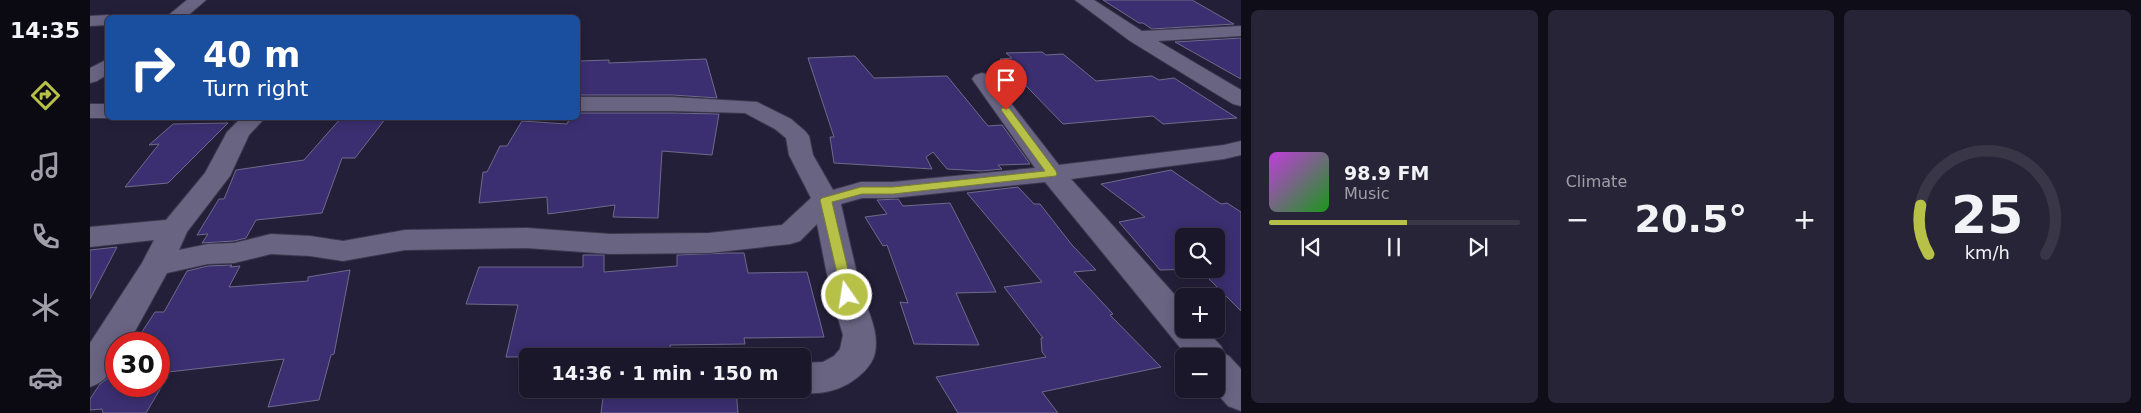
<!DOCTYPE html>
<meta charset="utf-8">
<style>
:root{--surface:#1b172b;--page:#282437;--text:#f1f3f6;--muted:#a09fa9;--line:#393647;--accent:#b7c148}
body{margin:0;font-family:"DejaVu Sans",sans-serif;background:var(--page);color:var(--text);height:100vh;display:flex;flex-direction:column;font-size:19px;white-space:nowrap}
*{box-sizing:border-box;margin:0}
p{font-size:16px;color:var(--muted)}
.icon{flex:none;width:28px;height:28px;fill:none;stroke:currentColor;stroke-width:2;stroke-linecap:round;stroke-linejoin:round}
.map{position:relative;flex:1;overflow:hidden}
.details{display:flex;flex-direction:column;gap:10px;padding:10px;background:#0f0d18;width:900px}
.details>*{flex:none}
.hud{position:absolute;left:15px;top:15px;width:475px;height:105px;border-radius:8px;box-shadow:0 2px 12px #0003,0 0 0 1px var(--line);background:#1a4fa0;color:#fff;overflow:hidden}
.tools{position:absolute;left:1085px;top:228px;display:grid;gap:10px}
.tools a{display:grid;place-items:center;width:50px;height:50px;border-radius:8px;background:var(--surface);box-shadow:0 2px 12px #0003,0 0 0 1px var(--line);font-size:25px}
.speed{position:absolute;left:15px;top:332px;display:flex;gap:10px;font-size:25px;font-weight:700;text-align:center}
.speed>*{display:grid;place-content:center;width:65px;height:65px;border-radius:50%;background:var(--surface);box-shadow:0 2px 12px #0003,0 0 0 1px var(--line);line-height:1}
.speed .limit{border:8px solid #d22;background:#fff;color:#111}
.pin{position:absolute;display:grid;place-items:center;width:42px;height:42px;color:#fff;margin:-51px -21px;border-radius:50% 50% 50% 0;rotate:-45deg;box-shadow:0 0 5px #0007}
.pin .icon{rotate:45deg}
.me{position:absolute;width:55px;margin:-28px;rotate:347deg;stroke-linejoin:round;filter:drop-shadow(0 0 4px #0008)}
.turn{display:flex;align-items:center;gap:18px;height:105px;padding:0 15px;font-size:22px}
.turn .icon{width:65px;height:65px;stroke-width:2.5}
.turn b{display:block;font-size:35px;line-height:42px}
.big{font-size:38px;font-weight:600;line-height:1.1}
.details .tile{flex:1;display:flex;flex-direction:column;justify-content:center;gap:8px;min-width:0;padding:0 18px;border-radius:8px;background:var(--page)}
.details .dial{align-items:center;gap:0}
.dial svg{height:130px;overflow:visible;fill:none;stroke:var(--line);stroke-width:7;stroke-linecap:round;text-anchor:middle}
.dial text{fill:var(--text);stroke:none}
.song{display:flex;align-items:center;gap:15px}
.cover{width:60px;height:60px;border-radius:8px;background:linear-gradient(135deg,hsl(290 70% 55%),hsl(120 70% 35%))}
.played{height:5px;border-radius:2px;background:linear-gradient(90deg,var(--accent) 55%,var(--line) 55%)}
.keys{display:flex;justify-content:space-around;direction:ltr}
.heat{display:flex;justify-content:space-between;align-items:center;font-size:28px;direction:ltr}
.details .tiles{flex:1;display:grid;gap:10px;grid-template-columns:repeat(3,1fr)}
.trip{position:absolute;left:429px;top:348px;width:292px;height:50px;border-radius:8px;background:var(--surface);box-shadow:0 2px 12px #0003,0 0 0 1px var(--line);font-weight:600;line-height:50px;text-align:center}
main{display:flex;flex:1;min-height:0}
.dock{display:flex;flex-direction:column;width:90px;justify-content:space-around;align-items:center;background:#0b0911;color:var(--muted)}
.dock .icon{width:35px;height:35px}
.dock .current{color:var(--accent)}
.dock b{font-size:22px;color:var(--text)}
.map>svg:first-child{display:block}
.building{fill:#3b2f71;stroke:#6d6b8a;fill-rule:evenodd}
.lines{fill:none;stroke-linecap:round;stroke-linejoin:round}
.street-casing{stroke:#3d384e;stroke-width:2}
.street{fill:#686482;fill-rule:evenodd}
.route{fill:#b7c148;stroke:#777d2f}
</style>
<main>
<nav class="dock">
<b>14:35</b>
<svg class="icon current" aria-label="directions" viewBox="0 0 24 24"><path d="M12 3l9 9-9 9-9-9zM9 14v-3h6M13 9l2 2-2 2"/></svg>
<svg class="icon" aria-label="music" viewBox="0 0 24 24"><path d="M9 18V5l10-2v13"/><circle cx="6" cy="18" r="3"/><circle cx="16" cy="16" r="3"/></svg>
<svg class="icon" aria-label="phone" viewBox="0 0 24 24"><path d="M5 4h4l2 5-3 2q2 4 5 5l2-3 5 2v4C11 20 4 13 5 4z"/></svg>
<svg class="icon" aria-label="climate" viewBox="0 0 24 24"><path d="M12 3v18M4 7l16 10M4 17L20 7"/></svg>
<svg class="icon" aria-label="car" viewBox="0 0 24 24"><path d="M5 17H2v-5l4-1 3-4h7l3 4 3 1v5h-3M9 17h6M6 11h13"/><circle cx="7" cy="17" r="2"/><circle cx="17" cy="17" r="2"/></svg>
</nav>
<div class="map">
<svg width="1151" height="413" viewBox="0 0 1151 413">
<rect width="100%" height="100%" fill="#241f39"/>
<path class="building" d="M1013 0H1102L1144 24 1062 29 1053 23H1049Z
M1151 38V79L1085 42Z
M952 52 956 55 973 54 1006 81 1062 76 1069 80 1084 78 1147 118 1073 124 1063 116 973 124 910 59 922 58 916 53Z
M765 56 784 78 857 76 898 126 912 125 940 164 908 165 912 169 891 171 857 169 843 152 836 157 842 169 744 163 740 137H744L718 58Z
M616 59 627 98 583 95H488L489 61 519 60V63Z
M488 113H583L629 114 622 155 572 151 568 218 523 217 525 205 458 214 457 197 389 203 393 172H397L410 146H417L432 121 477 124 480 118H488Z
M251 118H296L265 158H252L232 213 166 220 156 238 144 241 112 243 118 234 107 235 129 199H134L146 170 214 160Z
M138 123 78 183 35 187 69 144 59 145 83 124Z
M1081 170 1131 204 1137 203 1151 212V311L1109 269 1070 270 1029 222 1055 217 1011 184ZM1094 236H1126V269H1094Z
M928 187 944 204H950L982 245 1006 270 984 272 1023 314 1020 315 1071 367 952 392 968 413H868L846 377 956 357 952 352 951 338H953L914 287 952 282 877 193Z
M808 199 813 206 860 203 906 292 866 293 889 345 824 344 810 302 818 303 797 245 793 246 775 217 797 214 787 200Z
M27 247 0 299V250Z
M637 253H654L658 273 717 272 734 337 654 338 655 344 580 345 581 352 546 356 416 357 428 305 376 304 389 267H493V255H514V272L587 266V255Z
M142 265 140 267 150 266 139 287 218 281V277L260 270 244 354 241 355 229 400 178 407 194 359 69 373V344H44L65 312H74L97 271 118 266Z
M26 361V386H72L56 413H13L12 409 0 410V399L10 384 19 377Z
M591 389H646L648 413H511L514 390 590 393Z"/>
<g class="lines">
<g class="street-casing">
<path id="street" d="M97 0H116L95 18H75Z
M985 0H1004L1052 31 1151 26V36L1068 41 1151 90V106L1143 104 1123 92 1040 41Z
M18 15 25 18H18V25L0 26V16Z
M18 59V74L7 81 0 83V68Z
M892 73 899 75 969 165 1134 145 1151 141V155L1134 159 981 179 1094 305V329H1115L1131 346 1135 354 1139 356 1151 369V411L1138 406 1123 389H1126V356H1097L955 182 803 198H772L751 204C758 234 764 265 773 294 779 315 789 331 785 353 782 367 769 377 758 384 740 394 719 396 699 389H712V363L733 362 744 356 750 349 753 335 741 295 727 224 710 241 700 244 619 253 520 254 437 248 315 250 253 261 220 256 181 254 144 263 118 264 77 273 38 344H26C26 365 21 380 0 387V343L52 263 64 240 0 247V227L76 220 115 173 137 132 151 118H175L159 135 140 176 97 232 89 250 118 244 144 243 181 234 220 236 253 241 315 230 437 228 520 234 619 233 692 225 721 198 699 155 696 138 685 129 655 113 583 111H488V97H583L667 102 701 119 715 131 719 136 723 155 743 190 771 182H803L945 168 882 79 885 75Z
M0 104H18L19 118H0Z"/>
</g>
<use href="#street" class="street"/>
</g>
<path class="route" d="M912 108H919L966 171 967 174 966 176 803 194H772L742 202 764 295 762 299H753L730 200 732 198 771 187H803L955 171 911 110Z"/>
</svg>
<div class="tools">
<a><svg class="icon" aria-label="search" viewBox="0 0 24 24"><circle cx="10" cy="10" r="6"/><path d="M15 15l6 6"/></svg></a>
<a>+</a>
<a>−</a>
</div>
<div class="speed"><div class="limit">30</div></div>
<div class="pin" style="left:916px;top:110px;background:#d93025"><svg class="icon" aria-label="arrive" viewBox="0 0 24 24"><path d="M6 21V4h12l-3 4 3 4H6"/></svg></div>
<svg class="me" style="left:757px;top:295px" viewBox="-20 -20 40 40"><circle r="17" fill="#b7c148" stroke="#fff" stroke-width="3"/><path d="M0-11L8 9 0 5-8 9z" fill="#fff"/></svg>
<div class="trip">14:36 · 1 min · 150 m</div>
<div class="hud">
<div class="turn"><svg class="icon" aria-label="right" viewBox="0 0 24 24"><path d="M7 20v-9h11M14 6l5 5-5 5"/></svg><div><b>40 m</b>Turn right</div></div>
</div>
</div>
<section class="details">
<div class="tiles">
<div class="tile">
<div class="song"><i class="cover"></i><div><b>98.9 FM</b><p>Music</p></div></div>
<div class="played"></div>
<div class="keys"><svg class="icon" aria-label="previous" viewBox="0 0 24 24"><path d="M18 5L8 12l10 7zM5 5v14"/></svg><svg class="icon" aria-label="pause" viewBox="0 0 24 24"><path d="M8 5v14M16 5v14"/></svg><svg class="icon" aria-label="next" viewBox="0 0 24 24"><path d="M6 5l10 7-10 7zM19 5v14"/></svg></div>
</div>
<div class="tile"><p>Climate</p>
<div class="heat"><a>−</a><b class="big">20.5°</b><a>+</a></div>
</div>
<div class="tile dial"><svg viewBox="0 0 100 80">
<path d="M14 69A42 42 0 1 1 86 69"/>
<path d="M14 69A42 42 0 0 1 9 39" stroke="#b7c148"/>
<text x="50" y="56" font-size="32" font-weight="700">25</text>
<text x="50" y="72" font-size="11">km/h</text>
</svg></div>
</div>
</section>
</main>
